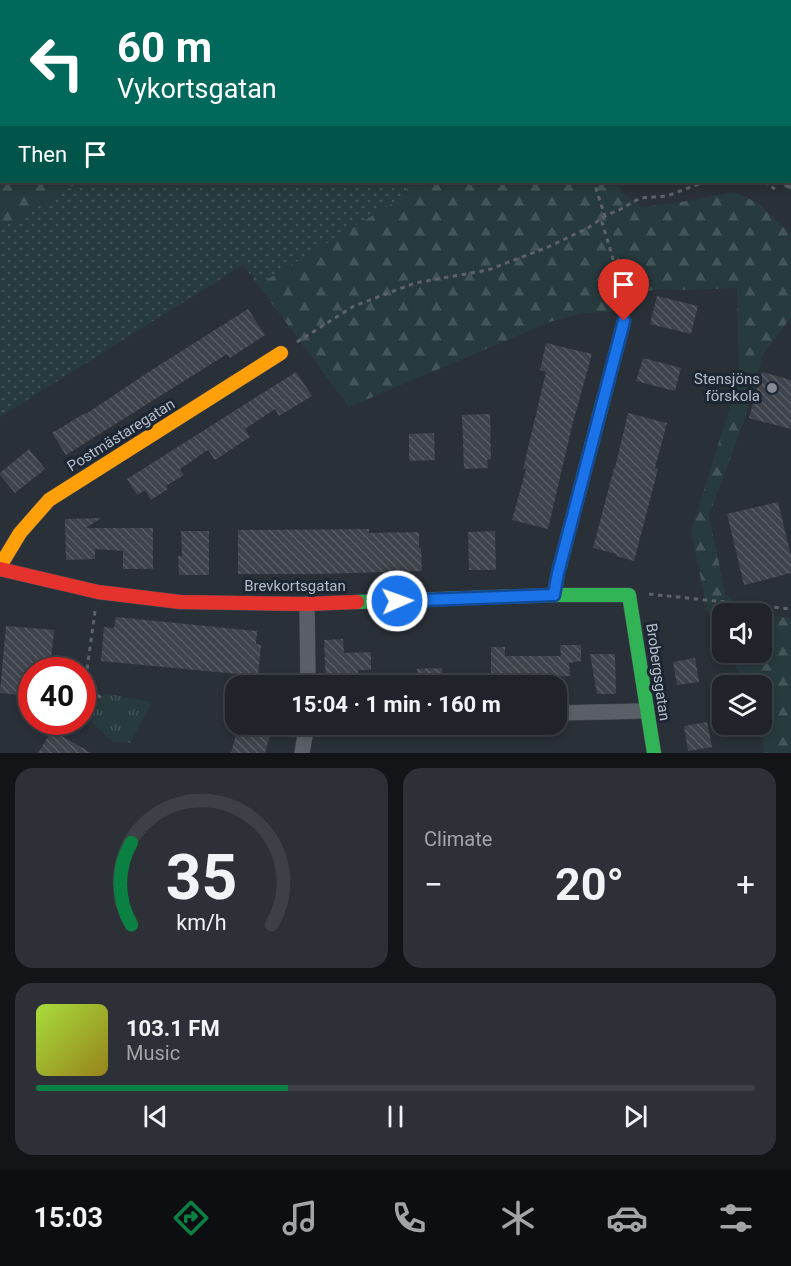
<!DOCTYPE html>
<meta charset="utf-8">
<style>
:root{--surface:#20242a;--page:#2d3036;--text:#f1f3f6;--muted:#a2a4a8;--line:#3d4147;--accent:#0b8043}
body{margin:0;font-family:Roboto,sans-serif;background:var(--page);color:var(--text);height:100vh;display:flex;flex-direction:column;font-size:22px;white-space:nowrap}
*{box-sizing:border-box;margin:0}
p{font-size:20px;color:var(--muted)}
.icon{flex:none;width:33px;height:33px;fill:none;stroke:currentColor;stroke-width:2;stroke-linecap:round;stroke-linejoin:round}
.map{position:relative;height:753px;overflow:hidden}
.drawer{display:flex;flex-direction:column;gap:15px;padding:15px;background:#121417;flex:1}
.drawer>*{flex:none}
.top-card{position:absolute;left:0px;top:0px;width:792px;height:183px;box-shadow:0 3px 9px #0003,0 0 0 2px var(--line);background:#00695c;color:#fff;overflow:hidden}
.controls{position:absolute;left:712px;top:603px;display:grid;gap:12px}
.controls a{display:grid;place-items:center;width:60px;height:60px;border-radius:12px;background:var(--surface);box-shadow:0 3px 9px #0003,0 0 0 2px var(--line);font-size:30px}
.speed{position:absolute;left:18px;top:657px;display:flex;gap:12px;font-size:30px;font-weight:700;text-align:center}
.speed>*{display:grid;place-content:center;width:78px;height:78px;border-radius:50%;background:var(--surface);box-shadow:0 3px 9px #0003,0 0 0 2px var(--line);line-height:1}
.speed .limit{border:9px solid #d22;background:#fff;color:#111}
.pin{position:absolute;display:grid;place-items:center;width:51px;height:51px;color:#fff;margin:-62px -26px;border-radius:50% 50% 50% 0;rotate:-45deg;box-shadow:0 0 6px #0007}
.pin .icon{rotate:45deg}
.me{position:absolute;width:66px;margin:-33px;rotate:88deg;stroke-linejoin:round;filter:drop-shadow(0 0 4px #0008)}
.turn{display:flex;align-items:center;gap:21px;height:126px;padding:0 18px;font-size:27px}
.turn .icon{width:78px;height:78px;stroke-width:2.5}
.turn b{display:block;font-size:42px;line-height:51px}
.then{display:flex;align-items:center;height:57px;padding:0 18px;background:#0003;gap:12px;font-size:22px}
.big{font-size:45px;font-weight:700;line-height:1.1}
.drawer .widget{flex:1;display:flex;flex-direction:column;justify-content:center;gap:9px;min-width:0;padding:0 21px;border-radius:18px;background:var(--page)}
.drawer .dial{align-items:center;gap:0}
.dial svg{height:156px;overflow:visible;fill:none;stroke:var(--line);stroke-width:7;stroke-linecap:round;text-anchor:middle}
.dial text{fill:var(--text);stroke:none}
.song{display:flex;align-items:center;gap:18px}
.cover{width:72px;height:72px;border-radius:9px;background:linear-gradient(135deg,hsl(80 70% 55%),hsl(50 70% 35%))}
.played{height:6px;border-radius:3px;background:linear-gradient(90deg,var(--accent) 35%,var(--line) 35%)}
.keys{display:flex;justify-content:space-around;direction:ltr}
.heat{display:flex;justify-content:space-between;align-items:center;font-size:33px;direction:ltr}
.drawer .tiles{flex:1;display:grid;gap:15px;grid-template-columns:1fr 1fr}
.widget:last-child{grid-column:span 2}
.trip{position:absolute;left:225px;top:675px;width:342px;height:60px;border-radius:18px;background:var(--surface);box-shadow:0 3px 9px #0003,0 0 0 2px var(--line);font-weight:700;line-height:60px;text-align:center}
.tabs{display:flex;height:96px;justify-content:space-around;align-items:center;background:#0d0e11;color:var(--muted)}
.tabs .icon{width:42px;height:42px}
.tabs .on{color:var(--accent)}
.tabs b{font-size:27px;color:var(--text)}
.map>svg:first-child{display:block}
.grass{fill:url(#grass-dots)}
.forest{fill:url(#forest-firs)}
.park{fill:url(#park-tufts)}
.building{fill:url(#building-back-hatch)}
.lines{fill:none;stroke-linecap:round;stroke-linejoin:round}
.street-casing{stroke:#484c55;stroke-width:16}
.fast-casing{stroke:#484c55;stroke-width:15}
.slow-casing{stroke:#484c55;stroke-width:15}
.jam-casing{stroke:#484c55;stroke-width:15}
.path{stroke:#5c6268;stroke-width:3;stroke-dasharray:4.5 4.5;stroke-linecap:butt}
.street{stroke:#5a5e66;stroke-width:15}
.fast{stroke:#30b455;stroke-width:14}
.slow{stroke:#ff9f0a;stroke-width:14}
.jam{stroke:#e5322d;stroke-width:14}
.route-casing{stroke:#114b97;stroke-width:15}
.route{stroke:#1a73e8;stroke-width:10}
.poi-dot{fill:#848b96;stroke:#1d2633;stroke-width:2}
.labels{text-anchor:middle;stroke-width:6;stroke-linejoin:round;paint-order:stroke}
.poi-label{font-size:15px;fill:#b4bcc9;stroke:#1d2633;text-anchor:end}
.street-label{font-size:15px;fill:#b4bcc9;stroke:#1d2633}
</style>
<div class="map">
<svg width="791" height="753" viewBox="0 0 791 753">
<defs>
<pattern id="grass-dots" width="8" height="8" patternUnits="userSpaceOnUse" patternTransform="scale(1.5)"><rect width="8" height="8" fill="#273a3e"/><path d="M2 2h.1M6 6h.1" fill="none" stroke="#445559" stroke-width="1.8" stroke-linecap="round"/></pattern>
<pattern id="forest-firs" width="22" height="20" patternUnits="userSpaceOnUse" patternTransform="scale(1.5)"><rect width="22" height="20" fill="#273a3e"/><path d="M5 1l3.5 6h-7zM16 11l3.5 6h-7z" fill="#445559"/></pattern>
<pattern id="park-tufts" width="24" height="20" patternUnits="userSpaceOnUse" patternTransform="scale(1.5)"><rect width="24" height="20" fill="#273a3e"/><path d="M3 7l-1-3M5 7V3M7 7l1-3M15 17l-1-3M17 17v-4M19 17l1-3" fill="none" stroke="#445559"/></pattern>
<pattern id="building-back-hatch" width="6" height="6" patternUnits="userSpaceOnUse" patternTransform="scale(1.5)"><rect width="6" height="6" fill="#3f444c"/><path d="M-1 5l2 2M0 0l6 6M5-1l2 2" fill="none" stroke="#585d64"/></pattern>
</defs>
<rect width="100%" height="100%" fill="#2a3038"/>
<path class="grass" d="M378 0H490V2L377 1Z
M79 182H413L398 200 258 285 243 265 0 417V229Z"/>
<path class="forest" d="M0 0H378L377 2H2V182H79L0 229Z
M490 0H791V8L790 2 490 1Z
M413 182H615L623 193 642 207 687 201 734 192 758 203 791 234V317L763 354 744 421 709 515 725 593 747 613 723 614V643L707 609 691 531 739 378 737 288 683 290 655 289 633 296 610 312 582 313 550 322 349 407 258 285 398 200Z
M762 615 791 618V753H764L760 725 762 724V686L748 685 728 653 762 652Z"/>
<path class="park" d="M104 693 152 702 130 743 113 742 88 719Z"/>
<path class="building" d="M657 296 698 306 691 334 650 324Z
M248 309 265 335 230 358 227 354 66 455 52 433 85 413 86 414 150 371Z
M546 343 592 354 572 426 548 529 512 520 526 469H523L546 372 540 370Z
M643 358 681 368 675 391 636 381Z
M296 372 312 396 279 416 275 409 245 429 250 437 215 460 208 450 180 469 184 475 166 486 168 489 151 500 145 490 137 495 127 479Z
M762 372 791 380V429L749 418Z
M628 413 667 423 655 468 658 469 634 561 616 556 617 554 593 548 614 468H615Z
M490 414 491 459 487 460 488 468 464 469 462 415Z
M434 433 435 460 409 461V434Z
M29 449 45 469 15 493 0 475V473Z
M778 502 791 556V573L744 585 727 514Z
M101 518 86 528H153V569H123V551L95 549V559L66 560 65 519Z
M369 529V533L419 532V548H421L422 571 317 574H238V530Z
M181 531H209V575H179L178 556H182Z
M495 531 496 570H469L468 532Z
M116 617 257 631 256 644 261 645 258 676 101 661 104 627 114 628Z
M6 626 54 630 50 670H32V696L0 693Z
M343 639 344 653 371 652V670H358L359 686H326L324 640Z
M560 645H581V661L569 663 570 676 538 677V686H510V676H491V647H505V656H561Z
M590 654H615L616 694H597Z
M695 658 699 682 677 685 673 662Z
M442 668V686H418L417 669Z
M707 722 712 747 688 751 684 726Z
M239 724H273L265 753H231Z
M52 730 91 753H38Z"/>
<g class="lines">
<g class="street-casing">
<path id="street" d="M790 28H791
M790 169 791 168
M790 181H791
M307 604 308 686
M556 713 646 711
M302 753 307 724"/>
</g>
<g class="fast-casing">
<path id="fast" d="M554 595 558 573 624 321
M357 602 554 595H629L654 753"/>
</g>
<g class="slow-casing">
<path id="slow" d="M0 566 20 533 49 500 281 353"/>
</g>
<g class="jam-casing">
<path id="jam" d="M0 569 98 592 180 602 307 604 357 602"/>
</g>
<path class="path" d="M312 2V0
M365 2 375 0
M764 2V0
M0 25H2
M0 90 2 88
M0 177 2 176
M604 182 596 189 605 216 602 222 622 289 623 303
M764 182 775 189
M297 342 354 306 415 283 488 270 548 247 588 228 605 216 619 210 640 198 667 196 704 182
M649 594 791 609
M95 611 85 684 101 698"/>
<use href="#street" class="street"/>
<use href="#fast" class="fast"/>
<use href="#slow" class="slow"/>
<use href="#jam" class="jam"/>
</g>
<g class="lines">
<g class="route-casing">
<path id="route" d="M397 601 554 595 558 573 624 321"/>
</g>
<use href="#route" class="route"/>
</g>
<circle class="poi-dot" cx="772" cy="388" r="6"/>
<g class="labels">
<g class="poi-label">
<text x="760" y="384">Stensjöns<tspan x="760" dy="17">förskola</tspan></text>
</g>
<g class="street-label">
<text transform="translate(121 435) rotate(-32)" y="5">Postmästaregatan</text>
<text x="295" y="591">Brevkortsgatan</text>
<text transform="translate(658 672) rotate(82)" y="5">Brobergsgatan</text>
</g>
</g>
</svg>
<div class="controls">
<a><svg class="icon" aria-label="sound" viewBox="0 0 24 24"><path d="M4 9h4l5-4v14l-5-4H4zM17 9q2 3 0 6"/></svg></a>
<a><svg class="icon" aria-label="layers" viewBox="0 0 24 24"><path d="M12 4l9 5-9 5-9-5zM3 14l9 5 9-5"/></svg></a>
</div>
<div class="speed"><div class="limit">40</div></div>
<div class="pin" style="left:624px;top:321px;background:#d93025"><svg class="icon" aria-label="arrive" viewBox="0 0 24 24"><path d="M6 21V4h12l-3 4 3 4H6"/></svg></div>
<svg class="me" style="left:397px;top:601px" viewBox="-20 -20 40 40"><circle r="17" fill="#1a73e8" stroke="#fff" stroke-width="3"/><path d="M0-11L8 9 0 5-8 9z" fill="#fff"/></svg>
<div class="trip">15:04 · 1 min · 160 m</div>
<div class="top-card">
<div class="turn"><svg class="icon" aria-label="left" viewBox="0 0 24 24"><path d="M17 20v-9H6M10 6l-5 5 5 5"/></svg><div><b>60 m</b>Vykortsgatan</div></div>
<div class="then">Then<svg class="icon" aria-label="arrive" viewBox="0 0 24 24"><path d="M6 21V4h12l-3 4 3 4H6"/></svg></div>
</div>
</div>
<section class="drawer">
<div class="tiles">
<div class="widget dial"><svg viewBox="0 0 100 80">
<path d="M14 69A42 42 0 1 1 86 69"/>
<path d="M14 69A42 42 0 0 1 14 27" stroke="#0b8043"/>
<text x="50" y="56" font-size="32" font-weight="700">35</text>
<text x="50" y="72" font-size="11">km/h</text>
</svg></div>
<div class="widget"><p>Climate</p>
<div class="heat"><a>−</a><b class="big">20°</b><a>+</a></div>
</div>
<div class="widget">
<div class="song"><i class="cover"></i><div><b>103.1 FM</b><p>Music</p></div></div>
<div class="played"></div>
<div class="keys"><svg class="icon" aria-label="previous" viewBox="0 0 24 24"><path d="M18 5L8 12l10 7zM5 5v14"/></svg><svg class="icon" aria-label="pause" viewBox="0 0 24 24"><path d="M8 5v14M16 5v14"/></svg><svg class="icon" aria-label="next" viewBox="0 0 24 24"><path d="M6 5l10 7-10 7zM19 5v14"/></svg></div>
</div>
</div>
</section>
<nav class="tabs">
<b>15:03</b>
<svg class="icon on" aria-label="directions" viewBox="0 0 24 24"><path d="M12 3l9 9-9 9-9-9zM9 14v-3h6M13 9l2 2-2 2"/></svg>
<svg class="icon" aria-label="music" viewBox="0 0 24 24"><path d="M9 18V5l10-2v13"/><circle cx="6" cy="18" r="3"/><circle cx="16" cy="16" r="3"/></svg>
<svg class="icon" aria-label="phone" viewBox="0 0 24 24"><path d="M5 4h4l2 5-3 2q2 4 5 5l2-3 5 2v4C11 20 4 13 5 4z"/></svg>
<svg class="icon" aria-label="climate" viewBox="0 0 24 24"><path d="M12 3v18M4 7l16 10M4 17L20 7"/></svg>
<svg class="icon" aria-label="car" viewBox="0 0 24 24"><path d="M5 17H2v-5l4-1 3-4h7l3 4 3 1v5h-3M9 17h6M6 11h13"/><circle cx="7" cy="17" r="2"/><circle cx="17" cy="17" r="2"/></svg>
<svg class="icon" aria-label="filters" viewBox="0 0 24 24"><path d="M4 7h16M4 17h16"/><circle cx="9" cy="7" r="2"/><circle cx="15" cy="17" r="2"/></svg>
</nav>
